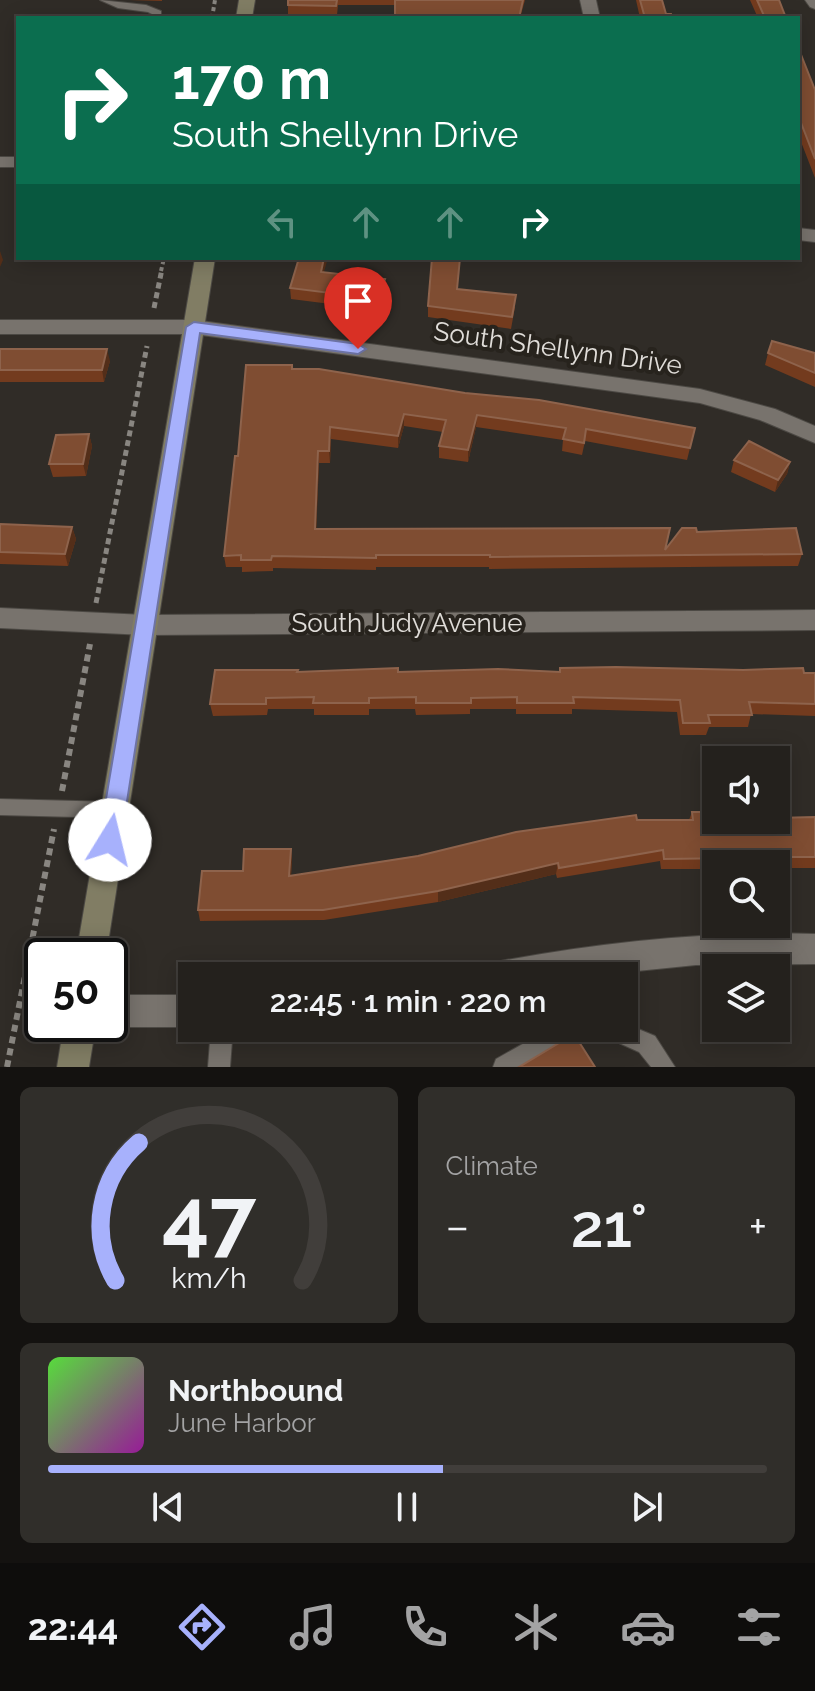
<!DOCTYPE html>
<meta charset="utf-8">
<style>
:root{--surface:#24211d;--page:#302e2a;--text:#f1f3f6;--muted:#a3a3a4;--line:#413e3b;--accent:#a7b1fc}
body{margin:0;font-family:Raleway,sans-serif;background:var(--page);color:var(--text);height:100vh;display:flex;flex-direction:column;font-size:30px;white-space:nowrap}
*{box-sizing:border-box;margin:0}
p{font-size:26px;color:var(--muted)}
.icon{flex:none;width:44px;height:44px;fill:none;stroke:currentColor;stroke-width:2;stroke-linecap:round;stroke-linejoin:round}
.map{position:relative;height:1067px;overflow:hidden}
.details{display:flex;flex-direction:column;gap:20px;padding:20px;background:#141210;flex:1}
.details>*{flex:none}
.guide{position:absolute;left:16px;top:16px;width:784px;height:244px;border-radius:0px;box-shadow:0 4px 20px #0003,0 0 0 2px var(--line);background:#0b6e4f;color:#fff;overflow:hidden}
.controls{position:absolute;left:702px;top:746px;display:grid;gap:16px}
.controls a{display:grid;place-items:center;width:88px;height:88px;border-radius:0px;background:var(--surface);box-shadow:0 4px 20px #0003,0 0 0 2px var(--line);font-size:40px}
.speed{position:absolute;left:24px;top:938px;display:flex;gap:16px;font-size:40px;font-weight:700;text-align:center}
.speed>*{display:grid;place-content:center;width:104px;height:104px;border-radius:50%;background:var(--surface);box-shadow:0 4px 20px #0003,0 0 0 2px var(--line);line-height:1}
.speed .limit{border:4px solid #111;border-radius:12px;background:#fff;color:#111}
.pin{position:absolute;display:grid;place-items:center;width:68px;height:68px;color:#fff;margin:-82px -34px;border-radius:50% 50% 50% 0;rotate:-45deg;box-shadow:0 0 8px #0007}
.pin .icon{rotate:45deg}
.me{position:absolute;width:88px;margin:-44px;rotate:9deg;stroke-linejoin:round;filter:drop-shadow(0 0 6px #0008)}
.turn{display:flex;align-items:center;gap:28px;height:168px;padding:0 24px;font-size:36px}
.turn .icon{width:104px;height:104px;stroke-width:2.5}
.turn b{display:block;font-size:56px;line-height:68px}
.lanes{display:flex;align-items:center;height:76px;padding:0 24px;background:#0003;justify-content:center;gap:40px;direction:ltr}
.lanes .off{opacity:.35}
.big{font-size:60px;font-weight:600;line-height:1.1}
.details .card{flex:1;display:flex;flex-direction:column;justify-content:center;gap:12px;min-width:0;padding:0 28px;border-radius:12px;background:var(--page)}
.details .dial{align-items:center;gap:0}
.dial svg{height:208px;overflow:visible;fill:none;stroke:var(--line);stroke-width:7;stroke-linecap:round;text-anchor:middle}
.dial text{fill:var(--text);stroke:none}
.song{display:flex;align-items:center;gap:24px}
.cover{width:96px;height:96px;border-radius:12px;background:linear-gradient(135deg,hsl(110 70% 55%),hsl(300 70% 35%))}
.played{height:8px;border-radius:4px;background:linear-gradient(90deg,var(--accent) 55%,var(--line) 55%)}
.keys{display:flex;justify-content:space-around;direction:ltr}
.heat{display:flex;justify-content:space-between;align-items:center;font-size:44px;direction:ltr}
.details .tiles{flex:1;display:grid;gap:20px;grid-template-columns:1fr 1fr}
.card:last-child{grid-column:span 2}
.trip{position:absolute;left:178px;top:962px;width:460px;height:80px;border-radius:0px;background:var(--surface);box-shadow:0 4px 20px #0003,0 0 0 2px var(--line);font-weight:600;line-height:80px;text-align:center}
.tab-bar{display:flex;height:128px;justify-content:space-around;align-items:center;background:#0e0d0c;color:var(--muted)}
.tab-bar .icon{width:56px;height:56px}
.tab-bar .on{color:var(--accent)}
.tab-bar b{font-size:36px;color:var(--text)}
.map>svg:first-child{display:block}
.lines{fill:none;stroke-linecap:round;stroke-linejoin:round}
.lane-casing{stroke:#4c4944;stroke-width:2}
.street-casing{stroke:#4c4944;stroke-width:2}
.secondary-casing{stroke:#4c4944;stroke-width:2}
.path-far2{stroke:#898681;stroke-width:4;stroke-dasharray:4 3;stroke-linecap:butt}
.path-far1{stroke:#898681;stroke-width:5;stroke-dasharray:6 4;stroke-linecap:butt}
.path{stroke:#898681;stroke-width:6;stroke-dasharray:7 5;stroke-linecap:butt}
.lane{fill:#78736d;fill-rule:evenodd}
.street{fill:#78736d;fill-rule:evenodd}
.secondary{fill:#817d64;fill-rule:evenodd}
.wall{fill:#733b1e}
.shaded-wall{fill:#532e19}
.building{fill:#7f4d32;stroke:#8e634c;stroke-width:2}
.route{fill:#a7b1fc;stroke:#6d73a4;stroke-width:2}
.labels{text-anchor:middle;stroke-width:8;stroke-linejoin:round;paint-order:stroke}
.street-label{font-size:26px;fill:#e0ddd9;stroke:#27231d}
</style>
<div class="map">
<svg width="815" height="1067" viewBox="0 0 815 1067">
<rect width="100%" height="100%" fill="#302c27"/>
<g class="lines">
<g class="lane-casing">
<path id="lane" d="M100 0 146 5 161 11V18H151L152 14 148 12 118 8Z
M0 799 115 802 122 804 125 810 122 816 115 818 0 815Z
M624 1023 655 1036 675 1067H651L639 1052 619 1043 597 1040 568 1042 525 1067H493L496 1059 551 1028H624Z
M211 1028H233L230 1067H208Z"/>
</g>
<g class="street-casing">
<path id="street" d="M580 0H596L600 18H584Z
M805 0H815V9L810 7Z
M0 157H18V167H0Z
M798 228 815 230V242L798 240Z
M0 320H194L700 389 775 409 815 426V443L760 420 700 403 194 334H0Z
M0 608 145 615 815 610V630L145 635 0 628Z
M775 933 815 934V964L696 965 588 976H485L490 965 501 961C592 944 683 934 775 933Z
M110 995H192V1027H110L103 1024H110Z"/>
</g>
<g class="secondary-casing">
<path id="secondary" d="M239 0H255L252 18H236Z
M195 258H215L106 956H76Z
M64 1024H96L89 1067H57Z"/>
</g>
<path class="path-far2" d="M212 18 215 0
M161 271 164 258"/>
<path class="path-far1" d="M154 308 162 269
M96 603 147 346"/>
<path class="path" d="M62 791 90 644
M7 1067 54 829"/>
<use href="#lane" class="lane"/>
<use href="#street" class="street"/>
<use href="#secondary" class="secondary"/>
</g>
<path class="wall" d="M129 0H162V1Z
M288 0H525L520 18H395V5H338L337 15H288Z
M636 0H662L666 14 672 18H640Z
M750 0H779L786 18H758Z
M798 47 815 90V178L798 134Z
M324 272 385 279V290L378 310 291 299 290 288Z
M458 289 515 307 511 329 428 317V306Z
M0 349 110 361 104 382H0Z
M768 353H815V387L765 365Z
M292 365 293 369 465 393 695 428 687 460 585 441 582 455 562 451 563 440 476 427 468 462 439 458V446L443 432 404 426 398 448 331 439 330 463H319L316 529 665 550 697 532 802 554 798 566 489 569V567H376V570L273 568V571L242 572V567H226L224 556 238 456Z
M89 434 92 446 86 476 53 477 49 464Z
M734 460 790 462 787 474 775 492 731 472Z
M0 524 72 527 76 539 68 566 0 564Z
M560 668 815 673V716L751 714 748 727H709L706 735H680L677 712 572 709V714H516V709H470V714L416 715 415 709H369V715H314V709H268L267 715 213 716 210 704 298 672H560Z
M692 812 716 820 815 817V868H779L777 862 734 863V864H716V869H661L660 861 557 878 556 874 438 902 324 920 200 921 198 910 243 871 291 849 292 860 291 876 637 820H689Z"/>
<path class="shaded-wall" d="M0 251 3 260 0 267Z
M324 258H328L321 282V272Z
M385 279V290L378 310V299Z
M107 349 110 361 104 382 102 370Z
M404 414V426L398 448V436Z
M477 415 476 427 468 462V450Z
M330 427 331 439 330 463 329 451Z
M89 434 92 446 86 476 83 464Z
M318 451 319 463 316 541 315 529Z
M790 462 787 474 775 492 778 480Z
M72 527 76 539 68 566 65 554Z
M291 849 292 860 290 887 289 876Z
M558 863 556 874 438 902V891Z"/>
<path class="building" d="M288 0H337L336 6 288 5Z
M395 0H523L519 18H448V16H395Z
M640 0H662L666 14H671L672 18H645Z
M757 0H779L786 18H765Z
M798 47 815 90V159L798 115Z
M299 258H324L321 272 385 279 378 299 290 288Z
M432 258H460L457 289 516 295 512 317 428 306Z
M772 341 815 353V373L768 353Z
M0 349H107L102 370H0Z
M246 365H292V369H319L465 393 539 400 695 428 690 448 586 429 584 443 563 439 566 428 477 415 468 450 439 446 446 420 404 414 398 436 330 427 329 451H318L315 529 670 528 665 550 682 528H696L697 532 796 528 802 554 490 557V555H376V558L272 556 271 560H241V555L224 556 235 456H238Z
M89 434 83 464H49L56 435Z
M749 441 790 462 778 480 734 460Z
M0 524 72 527 65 554 0 552Z
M616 667 743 670 803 668 804 673H815V704L749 702 752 715H708L710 723H683L680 700 573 697 574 703H517V697L471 698V703H416V697L369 698V703H313L314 697 266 698V704H210L215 670H298L297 672 398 668V672L498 669 560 672V668Z
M692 812H716V820H776V818L815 817V857H783L782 851 735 852 736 858 664 859 663 850 559 868 558 863 438 891 323 910H198L202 871H243L244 849H291L289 876 418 856 516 832 636 815 637 820H693Z
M574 1034 595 1067H519Z"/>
<path class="route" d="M194 322 358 344 366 349 358 354 200 333 121 840 118 847 110 849 102 847 99 840 186 327Z"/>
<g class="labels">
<g class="street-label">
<text transform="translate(558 348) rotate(8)" y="9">South Shellynn Drive</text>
<text x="407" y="632">South Judy Avenue</text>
</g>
</g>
</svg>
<div class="controls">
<a><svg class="icon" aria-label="sound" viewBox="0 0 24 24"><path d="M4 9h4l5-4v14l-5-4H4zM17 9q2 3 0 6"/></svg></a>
<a><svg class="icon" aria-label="search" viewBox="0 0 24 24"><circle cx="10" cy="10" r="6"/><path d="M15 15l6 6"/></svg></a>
<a><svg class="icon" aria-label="layers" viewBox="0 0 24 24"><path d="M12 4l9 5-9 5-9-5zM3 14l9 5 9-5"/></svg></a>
</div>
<div class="speed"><div class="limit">50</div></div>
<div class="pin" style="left:358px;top:349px;background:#d93025"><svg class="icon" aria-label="arrive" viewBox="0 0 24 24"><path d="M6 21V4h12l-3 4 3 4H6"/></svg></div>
<svg class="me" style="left:110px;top:840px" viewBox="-20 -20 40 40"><circle r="19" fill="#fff"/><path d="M0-13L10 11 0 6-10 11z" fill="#a7b1fc"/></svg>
<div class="trip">22:45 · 1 min · 220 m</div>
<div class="guide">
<div class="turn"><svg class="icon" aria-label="right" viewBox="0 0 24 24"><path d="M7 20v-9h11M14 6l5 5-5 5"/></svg><div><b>170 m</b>South Shellynn Drive</div></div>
<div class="lanes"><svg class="icon off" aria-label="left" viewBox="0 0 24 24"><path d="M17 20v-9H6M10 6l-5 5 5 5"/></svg><svg class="icon off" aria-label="ahead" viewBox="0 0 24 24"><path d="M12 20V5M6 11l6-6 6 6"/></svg><svg class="icon off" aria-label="ahead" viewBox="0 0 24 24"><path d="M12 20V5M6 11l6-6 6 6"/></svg><svg class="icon" aria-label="right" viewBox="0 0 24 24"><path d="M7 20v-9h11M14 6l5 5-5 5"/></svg></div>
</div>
</div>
<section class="details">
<div class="tiles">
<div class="card dial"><svg viewBox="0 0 100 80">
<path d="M14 69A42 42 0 1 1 86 69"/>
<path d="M14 69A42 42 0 0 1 23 16" stroke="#a7b1fc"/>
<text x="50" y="56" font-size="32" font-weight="700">47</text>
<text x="50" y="72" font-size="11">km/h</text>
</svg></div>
<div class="card"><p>Climate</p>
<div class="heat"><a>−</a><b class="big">21°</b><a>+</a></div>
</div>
<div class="card">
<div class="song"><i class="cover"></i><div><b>Northbound</b><p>June Harbor</p></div></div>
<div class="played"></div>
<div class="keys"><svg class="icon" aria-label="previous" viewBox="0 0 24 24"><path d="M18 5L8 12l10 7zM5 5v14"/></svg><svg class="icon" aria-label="pause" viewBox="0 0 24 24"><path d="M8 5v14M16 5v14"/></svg><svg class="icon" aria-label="next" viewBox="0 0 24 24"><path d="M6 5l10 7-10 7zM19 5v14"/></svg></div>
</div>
</div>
</section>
<nav class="tab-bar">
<b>22:44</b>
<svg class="icon on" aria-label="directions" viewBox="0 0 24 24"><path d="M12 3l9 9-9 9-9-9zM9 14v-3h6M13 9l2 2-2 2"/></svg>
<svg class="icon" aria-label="music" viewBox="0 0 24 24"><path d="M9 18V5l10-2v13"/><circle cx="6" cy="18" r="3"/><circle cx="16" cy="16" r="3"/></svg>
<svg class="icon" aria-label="phone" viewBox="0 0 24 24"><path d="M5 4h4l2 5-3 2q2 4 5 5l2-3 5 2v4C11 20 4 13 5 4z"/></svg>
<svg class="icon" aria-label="climate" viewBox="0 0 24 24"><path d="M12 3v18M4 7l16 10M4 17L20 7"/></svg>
<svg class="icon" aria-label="car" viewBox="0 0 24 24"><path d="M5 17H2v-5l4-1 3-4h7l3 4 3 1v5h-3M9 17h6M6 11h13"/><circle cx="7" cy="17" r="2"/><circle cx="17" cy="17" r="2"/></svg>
<svg class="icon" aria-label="filters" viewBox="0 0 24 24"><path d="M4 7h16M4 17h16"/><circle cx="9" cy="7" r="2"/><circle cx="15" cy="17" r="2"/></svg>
</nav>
